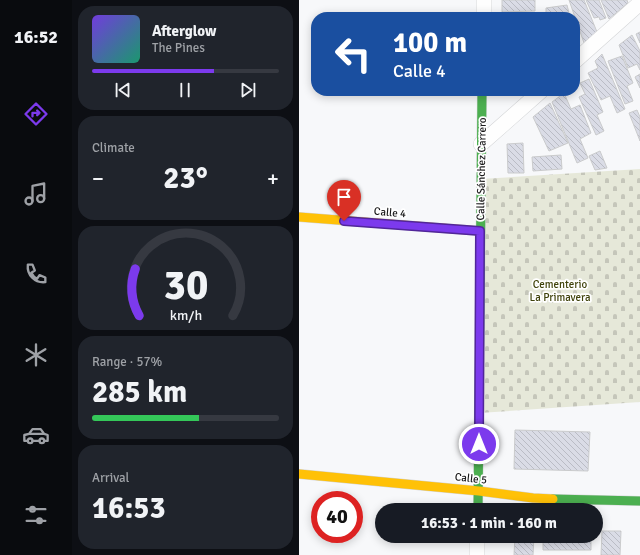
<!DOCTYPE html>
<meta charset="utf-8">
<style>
:root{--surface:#171b24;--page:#20242c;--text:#f1f3f6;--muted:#9ea1a6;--line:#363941;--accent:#7c3aed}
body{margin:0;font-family:Signika,sans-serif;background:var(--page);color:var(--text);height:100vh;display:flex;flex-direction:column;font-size:15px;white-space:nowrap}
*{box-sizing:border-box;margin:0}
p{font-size:13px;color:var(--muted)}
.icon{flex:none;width:22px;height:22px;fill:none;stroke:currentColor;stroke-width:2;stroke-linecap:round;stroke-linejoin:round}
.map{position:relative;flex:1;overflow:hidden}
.details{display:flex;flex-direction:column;gap:6px;padding:6px;background:#0d0f14;width:227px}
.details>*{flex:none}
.hud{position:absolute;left:12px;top:12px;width:269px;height:84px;border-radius:16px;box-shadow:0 2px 10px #0003;background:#1a4fa0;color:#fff;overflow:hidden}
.speed{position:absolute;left:12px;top:491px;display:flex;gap:8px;font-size:20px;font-weight:700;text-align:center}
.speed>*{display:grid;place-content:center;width:52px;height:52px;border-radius:50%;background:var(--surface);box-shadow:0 2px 10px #0003;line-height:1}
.speed .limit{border:6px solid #d22;background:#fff;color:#111}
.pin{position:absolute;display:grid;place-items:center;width:34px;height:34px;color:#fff;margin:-41px -17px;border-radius:50% 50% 50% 0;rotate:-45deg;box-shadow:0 0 4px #0007}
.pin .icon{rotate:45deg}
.me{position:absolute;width:44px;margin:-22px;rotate:0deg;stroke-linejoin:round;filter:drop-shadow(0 0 3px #0008)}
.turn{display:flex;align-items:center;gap:14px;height:84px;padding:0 16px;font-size:18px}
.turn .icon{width:52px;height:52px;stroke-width:2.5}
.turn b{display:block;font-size:28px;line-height:34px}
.big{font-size:30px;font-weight:700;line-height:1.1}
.details .widget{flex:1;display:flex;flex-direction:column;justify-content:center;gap:6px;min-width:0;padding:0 14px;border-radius:16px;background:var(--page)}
.details .dial{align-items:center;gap:0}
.dial svg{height:104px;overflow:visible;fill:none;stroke:var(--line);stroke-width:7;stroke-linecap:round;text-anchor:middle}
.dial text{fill:var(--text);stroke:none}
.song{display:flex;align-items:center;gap:12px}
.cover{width:48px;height:48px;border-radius:6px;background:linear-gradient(135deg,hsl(260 70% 55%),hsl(160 70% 35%))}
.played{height:4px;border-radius:2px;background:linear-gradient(90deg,var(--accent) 65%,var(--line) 65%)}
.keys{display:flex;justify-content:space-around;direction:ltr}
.heat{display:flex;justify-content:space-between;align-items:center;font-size:22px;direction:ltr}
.charge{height:6px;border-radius:3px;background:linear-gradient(90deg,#34c759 57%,var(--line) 0)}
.trip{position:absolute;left:76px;top:503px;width:228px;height:40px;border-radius:20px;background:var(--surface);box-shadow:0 2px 10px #0003;font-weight:700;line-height:40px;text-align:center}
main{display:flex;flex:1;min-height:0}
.tab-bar{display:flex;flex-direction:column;width:72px;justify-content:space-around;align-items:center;background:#090b0e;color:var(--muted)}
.tab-bar .icon{width:28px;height:28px}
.tab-bar .current{color:var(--accent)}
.tab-bar b{font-size:18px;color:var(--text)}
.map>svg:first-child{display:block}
.cemetery{fill:url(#cemetery-stones)}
.building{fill:url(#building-back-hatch);stroke:#cacbcc}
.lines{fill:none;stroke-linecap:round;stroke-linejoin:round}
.street-casing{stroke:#d3d4d6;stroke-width:16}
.fast-casing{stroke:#d3d4d6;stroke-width:10}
.slow-casing{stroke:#d3d4d6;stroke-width:10}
.street{stroke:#fefefe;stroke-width:15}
.fast{stroke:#4caf50;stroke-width:9}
.slow{stroke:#ffc107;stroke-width:9}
.route-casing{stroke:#51269a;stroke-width:10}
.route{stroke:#7c3aed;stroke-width:7}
.labels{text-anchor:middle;stroke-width:3.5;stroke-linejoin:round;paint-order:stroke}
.street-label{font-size:11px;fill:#181819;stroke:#fff}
.park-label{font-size:11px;fill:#40430c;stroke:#fff}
</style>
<main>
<nav class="tab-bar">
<b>16:52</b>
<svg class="icon current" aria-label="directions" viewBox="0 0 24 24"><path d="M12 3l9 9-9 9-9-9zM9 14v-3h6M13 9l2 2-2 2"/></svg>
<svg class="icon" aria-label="music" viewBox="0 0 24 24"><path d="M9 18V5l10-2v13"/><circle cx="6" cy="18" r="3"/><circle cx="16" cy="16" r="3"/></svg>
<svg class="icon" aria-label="phone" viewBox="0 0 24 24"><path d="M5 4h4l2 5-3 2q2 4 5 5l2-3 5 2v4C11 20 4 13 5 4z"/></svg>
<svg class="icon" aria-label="climate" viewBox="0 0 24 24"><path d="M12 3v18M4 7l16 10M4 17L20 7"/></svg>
<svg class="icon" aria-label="car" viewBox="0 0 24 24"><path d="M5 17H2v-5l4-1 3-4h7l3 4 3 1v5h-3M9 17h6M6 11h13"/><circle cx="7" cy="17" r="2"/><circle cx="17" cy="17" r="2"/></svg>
<svg class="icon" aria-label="filters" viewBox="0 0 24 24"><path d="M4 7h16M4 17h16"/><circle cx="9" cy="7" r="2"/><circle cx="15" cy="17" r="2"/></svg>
</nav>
<section class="details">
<div class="widget">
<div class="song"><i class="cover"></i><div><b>Afterglow</b><p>The Pines</p></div></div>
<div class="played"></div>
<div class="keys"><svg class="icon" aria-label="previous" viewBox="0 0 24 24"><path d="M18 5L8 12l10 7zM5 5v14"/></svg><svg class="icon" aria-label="pause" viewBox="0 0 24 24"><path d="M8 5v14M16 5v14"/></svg><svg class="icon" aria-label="next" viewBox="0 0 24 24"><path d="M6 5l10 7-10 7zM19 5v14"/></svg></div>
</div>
<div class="widget"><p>Climate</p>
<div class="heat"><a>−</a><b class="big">23°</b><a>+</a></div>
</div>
<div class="widget dial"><svg viewBox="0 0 100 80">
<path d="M14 69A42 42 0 1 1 86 69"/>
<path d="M14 69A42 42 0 0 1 11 33" stroke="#7c3aed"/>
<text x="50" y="56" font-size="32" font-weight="700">30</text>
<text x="50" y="72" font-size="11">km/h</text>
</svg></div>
<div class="widget"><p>Range · 57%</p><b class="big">285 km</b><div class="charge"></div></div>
<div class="widget"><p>Arrival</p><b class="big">16:53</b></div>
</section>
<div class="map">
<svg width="341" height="555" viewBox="0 0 341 555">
<defs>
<pattern id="cemetery-stones" width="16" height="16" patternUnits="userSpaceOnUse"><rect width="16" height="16" fill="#e6e8d9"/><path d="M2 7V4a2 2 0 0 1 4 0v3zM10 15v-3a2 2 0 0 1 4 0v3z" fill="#c5c6ba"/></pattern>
<pattern id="building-back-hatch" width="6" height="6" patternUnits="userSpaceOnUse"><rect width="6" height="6" fill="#dadce6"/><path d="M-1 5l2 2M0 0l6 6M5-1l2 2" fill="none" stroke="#babcc5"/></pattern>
</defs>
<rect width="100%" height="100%" fill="#f7f8fa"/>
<path class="cemetery" d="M341 169V402L180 413 182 179Z"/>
<path class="building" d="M203 0H236V11L203 12Z
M270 0H285L298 32 285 43Z
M287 0H300L307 18 301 20 300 17 295 18Z
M302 0H328L329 3 310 19Z
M268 5 271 17H247V8Z
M227 14V17H202V15Z
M341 32V43L337 34Z
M333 35 341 51V70L338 64 329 68 320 45Z
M303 54 326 109 318 113 311 96 302 100 289 73 299 68 296 61Z
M323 56 334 83 328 86 334 101 326 104 309 61Z
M341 74V88L336 77Z
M290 79 304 112 298 115 305 131 297 135 280 97 286 94 281 83Z
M265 93 272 109 281 105 292 133 281 139 289 158 278 163 253 102Z
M251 103 269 143 250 151 234 117Z
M338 110 341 117V141L330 113Z
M224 143 225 173H209L208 144Z
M301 151 308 168 296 170 290 156Z
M262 155 263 169 234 171 233 157Z
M216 430 291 432 289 471 215 469Z
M303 531H322L321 555H302Z
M216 536H235L234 555H215Z
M244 536H292V550H244Z"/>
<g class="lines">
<g class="street-casing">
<path id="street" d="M185 17V0
M276 61 341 3
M182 144 242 91
M178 555V536"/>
</g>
<g class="fast-casing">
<path id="fast" d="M254 499 341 501
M179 510 183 91"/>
</g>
<g class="slow-casing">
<path id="slow" d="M0 217 181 231
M0 474 180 491 234 498 254 499"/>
</g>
<use href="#street" class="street"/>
<use href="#fast" class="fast"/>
<use href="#slow" class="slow"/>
</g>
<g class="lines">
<g class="route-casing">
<path id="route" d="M45 221 181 231 180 444"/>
</g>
<use href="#route" class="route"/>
</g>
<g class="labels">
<g class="street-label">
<text transform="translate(182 169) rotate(-89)" y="4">Calle Sánchez Carrero</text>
<text transform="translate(91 212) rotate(5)" y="4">Calle 4</text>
<text transform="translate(172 478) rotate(6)" y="4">Calle 5</text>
</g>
<g class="park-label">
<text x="261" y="288">Cementerio<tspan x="261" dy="13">La Primavera</tspan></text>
</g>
</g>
</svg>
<div class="speed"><div class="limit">40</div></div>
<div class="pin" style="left:45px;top:221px;background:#d93025"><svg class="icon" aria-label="arrive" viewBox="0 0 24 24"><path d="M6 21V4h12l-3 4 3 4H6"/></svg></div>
<svg class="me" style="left:180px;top:444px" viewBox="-20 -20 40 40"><circle r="17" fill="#7c3aed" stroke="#fff" stroke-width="3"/><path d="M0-11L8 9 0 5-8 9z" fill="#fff"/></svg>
<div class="trip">16:53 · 1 min · 160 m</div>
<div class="hud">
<div class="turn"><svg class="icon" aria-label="left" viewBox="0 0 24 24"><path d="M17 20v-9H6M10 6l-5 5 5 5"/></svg><div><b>100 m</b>Calle 4</div></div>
</div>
</div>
</main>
